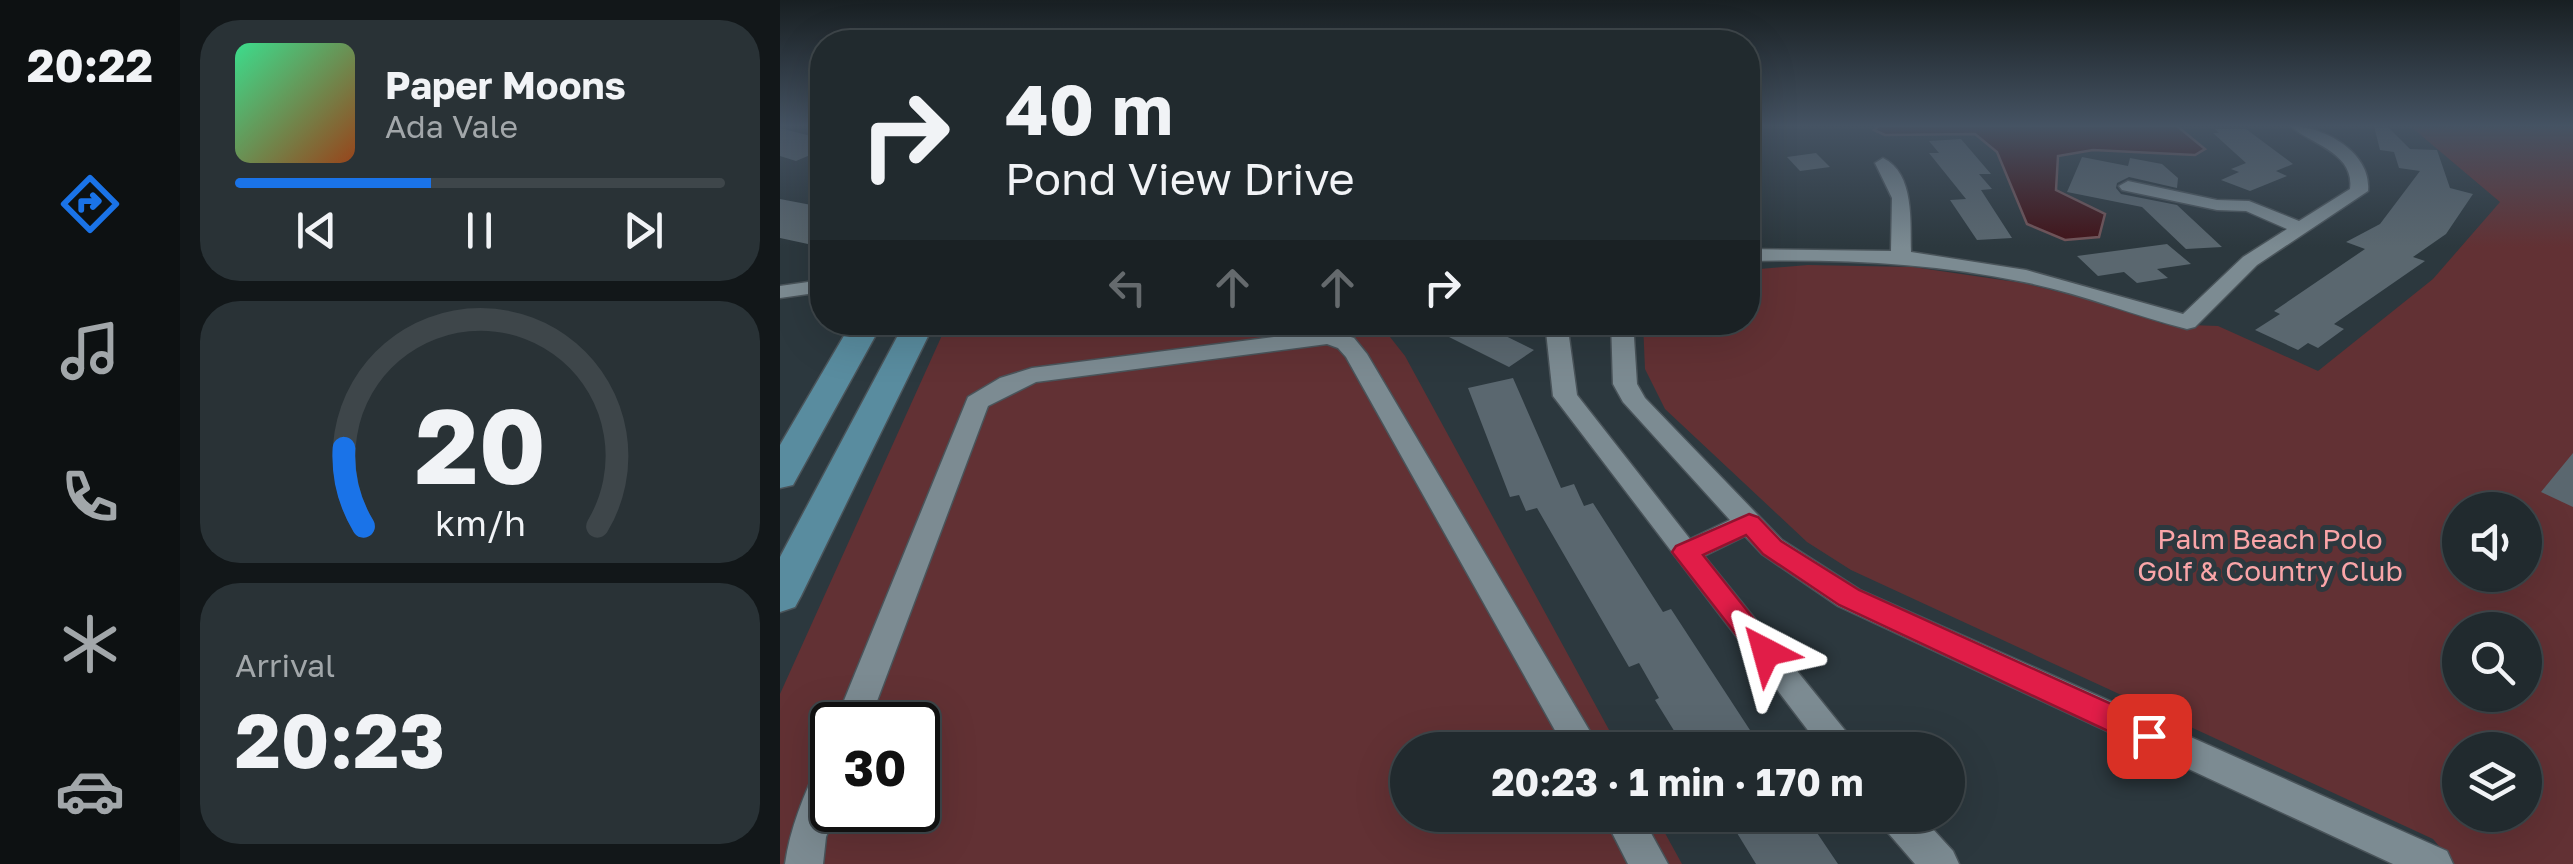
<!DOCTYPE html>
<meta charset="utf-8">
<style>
:root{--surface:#212a2e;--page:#293236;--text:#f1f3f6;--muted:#a2a7aa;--line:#3e464a;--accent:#1a73e8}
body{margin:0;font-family:"Golos Text",sans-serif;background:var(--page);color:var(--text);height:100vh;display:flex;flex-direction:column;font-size:38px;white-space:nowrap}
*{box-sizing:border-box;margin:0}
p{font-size:32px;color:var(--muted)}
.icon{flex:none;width:55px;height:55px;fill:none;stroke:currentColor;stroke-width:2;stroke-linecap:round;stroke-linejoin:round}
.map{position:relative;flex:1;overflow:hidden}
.drawer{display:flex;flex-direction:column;gap:20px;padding:20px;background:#121719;width:600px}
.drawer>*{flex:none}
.top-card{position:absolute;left:30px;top:30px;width:950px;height:305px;border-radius:40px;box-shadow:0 10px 40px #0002,0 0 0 2px var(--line);background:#212a2e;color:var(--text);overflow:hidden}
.fabs{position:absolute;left:1662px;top:492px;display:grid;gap:20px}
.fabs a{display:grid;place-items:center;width:100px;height:100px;border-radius:50%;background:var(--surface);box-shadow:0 10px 40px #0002,0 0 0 2px var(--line);font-size:50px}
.speed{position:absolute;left:30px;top:702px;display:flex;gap:20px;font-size:50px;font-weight:700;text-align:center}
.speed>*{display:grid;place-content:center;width:130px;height:130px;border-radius:50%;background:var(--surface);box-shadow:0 10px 40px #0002,0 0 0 2px var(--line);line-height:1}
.speed .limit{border:5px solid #111;border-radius:15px;background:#fff;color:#111}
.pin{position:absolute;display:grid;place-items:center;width:85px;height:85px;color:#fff;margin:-42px;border-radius:20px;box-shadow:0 5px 15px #0006}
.me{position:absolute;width:110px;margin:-55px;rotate:321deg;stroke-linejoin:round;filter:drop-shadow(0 0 8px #0008)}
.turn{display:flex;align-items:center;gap:35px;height:210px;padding:0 30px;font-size:45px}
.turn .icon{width:130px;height:130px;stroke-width:2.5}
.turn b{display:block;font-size:70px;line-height:85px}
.lanes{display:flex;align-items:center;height:95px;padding:0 30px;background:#0003;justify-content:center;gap:50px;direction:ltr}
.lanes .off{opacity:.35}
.big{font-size:75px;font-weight:700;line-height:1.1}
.drawer .widget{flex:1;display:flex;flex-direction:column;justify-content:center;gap:15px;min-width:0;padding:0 35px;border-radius:40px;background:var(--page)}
.drawer .dial{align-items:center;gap:0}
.dial svg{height:260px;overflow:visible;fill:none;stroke:var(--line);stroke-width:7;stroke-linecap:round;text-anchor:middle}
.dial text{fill:var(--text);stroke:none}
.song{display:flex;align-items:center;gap:30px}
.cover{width:120px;height:120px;border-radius:15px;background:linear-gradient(135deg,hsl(150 70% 55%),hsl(20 70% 35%))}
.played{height:10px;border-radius:5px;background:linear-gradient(90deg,var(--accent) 40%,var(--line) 40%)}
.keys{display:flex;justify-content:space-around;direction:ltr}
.trip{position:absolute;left:610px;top:732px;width:575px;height:100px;border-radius:50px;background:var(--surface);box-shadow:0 10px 40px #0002,0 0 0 2px var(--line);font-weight:700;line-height:100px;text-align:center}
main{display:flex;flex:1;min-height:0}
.tabs{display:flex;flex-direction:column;width:180px;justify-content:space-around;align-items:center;background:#0d1112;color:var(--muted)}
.tabs .icon{width:70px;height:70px}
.tabs .selected{color:var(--accent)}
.tabs b{font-size:45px;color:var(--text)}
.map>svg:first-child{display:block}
.green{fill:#623134;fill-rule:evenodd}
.water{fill:#411318;stroke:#725458;stroke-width:2.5}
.building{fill:#5a676f}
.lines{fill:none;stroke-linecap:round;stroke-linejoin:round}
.minor-casing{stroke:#4a545a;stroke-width:3}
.secondary-casing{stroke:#4a545a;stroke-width:3}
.minor{fill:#7c8b92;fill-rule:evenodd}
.secondary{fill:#598c9f;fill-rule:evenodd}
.route{fill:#e11d48;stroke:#92132f;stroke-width:2.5}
.labels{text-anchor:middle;stroke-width:10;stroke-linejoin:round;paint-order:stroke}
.park-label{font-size:28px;fill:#faa5a8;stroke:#2c383e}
</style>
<main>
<nav class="tabs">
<b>20:22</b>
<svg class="icon selected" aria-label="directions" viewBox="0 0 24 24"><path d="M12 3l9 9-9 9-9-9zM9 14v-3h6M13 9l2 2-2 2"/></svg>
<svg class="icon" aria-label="music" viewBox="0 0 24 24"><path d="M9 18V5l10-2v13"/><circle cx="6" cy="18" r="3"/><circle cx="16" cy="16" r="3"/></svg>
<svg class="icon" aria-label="phone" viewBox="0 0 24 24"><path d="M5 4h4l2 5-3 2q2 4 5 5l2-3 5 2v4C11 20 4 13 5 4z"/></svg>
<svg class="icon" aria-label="climate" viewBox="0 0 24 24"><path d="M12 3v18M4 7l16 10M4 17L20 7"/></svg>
<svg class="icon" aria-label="car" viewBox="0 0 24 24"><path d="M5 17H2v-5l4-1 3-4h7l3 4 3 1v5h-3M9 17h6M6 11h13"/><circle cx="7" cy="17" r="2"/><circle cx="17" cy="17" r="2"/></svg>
</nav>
<section class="drawer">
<div class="widget">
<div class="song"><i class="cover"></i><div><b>Paper Moons</b><p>Ada Vale</p></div></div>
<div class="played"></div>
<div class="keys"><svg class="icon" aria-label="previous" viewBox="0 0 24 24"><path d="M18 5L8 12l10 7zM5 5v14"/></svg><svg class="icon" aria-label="pause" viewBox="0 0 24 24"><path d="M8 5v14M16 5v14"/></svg><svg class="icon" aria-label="next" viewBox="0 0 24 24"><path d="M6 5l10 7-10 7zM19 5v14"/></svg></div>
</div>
<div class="widget dial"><svg viewBox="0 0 100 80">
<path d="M14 69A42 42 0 1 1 86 69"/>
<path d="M14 69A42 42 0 0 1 8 45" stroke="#1a73e8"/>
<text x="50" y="56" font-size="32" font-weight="700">20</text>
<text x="50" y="72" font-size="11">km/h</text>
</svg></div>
<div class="widget"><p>Arrival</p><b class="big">20:23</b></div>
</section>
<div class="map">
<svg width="1793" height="864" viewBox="0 0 1793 864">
<rect width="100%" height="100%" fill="#2c383e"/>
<path class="green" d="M1630 126H1793V864H1674L1653 839 1071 570 1027 542 885 409 865 369 863 323 968 322V270L1028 265 1133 267 1243 283 1344 308 1383 324 1438 326 1538 371 1653 279 1720 202ZM1680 510H1745V575H1680ZM1680 630H1745V695H1680ZM1680 750H1745V815H1680Z
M168 322 599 323 625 356 840 750H628V815H875L902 864H0V694ZM52 725H138V810H52Z"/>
<path class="water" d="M1098 126H1397L1425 149 1415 155 1313 150 1278 156 1276 190 1325 214 1319 237 1285 240 1247 224 1217 152 1195 134 1105 135 1094 130Z"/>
<path class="building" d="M1594 126H1607L1630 149 1657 150 1670 188 1693 194 1666 234 1633 257 1645 261 1554 324 1564 329 1538 348 1528 343 1518 350 1475 330 1500 314 1494 311 1585 249 1566 242 1600 224 1640 171 1619 168 1614 152 1600 150Z
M0 128 42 139V150L16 161 0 156Z
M1435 129H1466L1513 164 1496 171 1507 176 1470 191 1441 180 1459 172 1451 169 1466 163 1433 133H1439Z
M1181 139 1211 174H1199L1212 189 1201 190 1232 238 1197 240 1170 200 1186 199 1149 153H1159L1149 141Z
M1036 153 1050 167 1020 171 1007 157Z
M1302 157 1348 166 1350 158 1382 164 1398 178 1397 188 1349 177 1337 183 1336 188 1341 194 1397 205 1442 247 1406 249 1362 207 1287 192Z
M0 199 42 207V247L0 238Z
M1387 244 1411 264 1377 269 1388 278 1357 283 1344 272 1318 276 1297 256Z
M639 322H697L754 350 729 367Z
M733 378 781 488 794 484 804 506 813 503 883 612 891 609 983 750H906L875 700 879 698 859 663 849 667 757 508 746 511 739 495 730 497 688 388Z
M1793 453V507L1761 492Z
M946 815H1025L1058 864H976Z"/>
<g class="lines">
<g class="minor-casing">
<path id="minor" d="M1510 126C1543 126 1592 152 1588 191L1477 265 1415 327 1407 329C1352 315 1300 293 1244 282 1152 263 1061 259 968 261V249L1111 251 1112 198 1095 163 1103 158C1135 173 1130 223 1131 252L1246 270 1403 314 1463 257 1507 229 1466 211 1437 210 1342 190 1339 186 1348 181 1437 200 1469 201 1519 221 1570 189C1575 153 1531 144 1510 126Z
M42 280V292L0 298V286Z
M765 322H787L797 395 910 539 950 520 843 402 833 384 831 322H853L857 384 865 398 1002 540 1080 590 1667 851 1673 864H1613L1058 606 982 554 965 536 924 556 1081 750H1043L773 396Z
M548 330 574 338 587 354 821 750H786L566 357 558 348 547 344 256 382 208 406 88 725H54L188 397 220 378 252 368Z
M52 756V810H56L46 837 43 864H5C10 828 24 794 40 761Z
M823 815H861L888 864H848Z
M1098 815H1140L1173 851 1179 864H1135L1103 827Z"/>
</g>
<g class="secondary-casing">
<path id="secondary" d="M72 322H103L13 485 0 488V445Z
M125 322H155L21 596 15 607 0 612V557Z"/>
</g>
<use href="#minor" class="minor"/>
<use href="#secondary" class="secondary"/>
</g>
<linearGradient id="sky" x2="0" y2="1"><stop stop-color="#181f22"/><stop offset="0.51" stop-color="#455363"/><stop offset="1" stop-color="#455363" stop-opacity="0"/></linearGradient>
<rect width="1793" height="247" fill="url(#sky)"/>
<path class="route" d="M969 514 978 517 1001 541 1079 590 1380 726 1384 736 1380 745 1369 749 1358 745 1059 605 983 554 966 535 923 555 1000 652 996 660 986 664 976 660 892 552 896 546Z"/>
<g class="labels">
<g class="park-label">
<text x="1490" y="549">Palm Beach Polo<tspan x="1490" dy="32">Golf &amp; Country Club</tspan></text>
</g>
</g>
</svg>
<div class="fabs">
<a><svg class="icon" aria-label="sound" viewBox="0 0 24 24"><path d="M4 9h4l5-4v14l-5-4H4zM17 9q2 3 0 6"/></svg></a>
<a><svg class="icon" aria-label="search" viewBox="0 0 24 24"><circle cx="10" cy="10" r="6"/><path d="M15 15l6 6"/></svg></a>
<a><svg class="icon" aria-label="layers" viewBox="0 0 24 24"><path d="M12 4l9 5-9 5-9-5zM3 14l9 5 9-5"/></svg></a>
</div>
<div class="speed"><div class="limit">30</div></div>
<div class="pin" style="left:1369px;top:736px;background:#d93025"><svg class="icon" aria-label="arrive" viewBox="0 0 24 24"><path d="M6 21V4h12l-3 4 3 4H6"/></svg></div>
<svg class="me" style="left:986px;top:652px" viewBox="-20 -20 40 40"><path d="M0-17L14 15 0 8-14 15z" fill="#e11d48" stroke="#fff" stroke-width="4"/></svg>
<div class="trip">20:23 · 1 min · 170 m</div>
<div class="top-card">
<div class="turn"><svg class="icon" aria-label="right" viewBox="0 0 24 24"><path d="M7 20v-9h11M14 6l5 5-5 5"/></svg><div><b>40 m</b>Pond View Drive</div></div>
<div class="lanes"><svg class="icon off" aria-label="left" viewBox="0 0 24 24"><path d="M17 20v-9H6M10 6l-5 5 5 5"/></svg><svg class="icon off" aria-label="ahead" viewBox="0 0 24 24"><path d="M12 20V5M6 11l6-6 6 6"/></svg><svg class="icon off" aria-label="ahead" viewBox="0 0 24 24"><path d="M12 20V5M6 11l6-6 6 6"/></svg><svg class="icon" aria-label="right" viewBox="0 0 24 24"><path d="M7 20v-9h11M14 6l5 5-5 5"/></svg></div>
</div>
</div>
</main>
